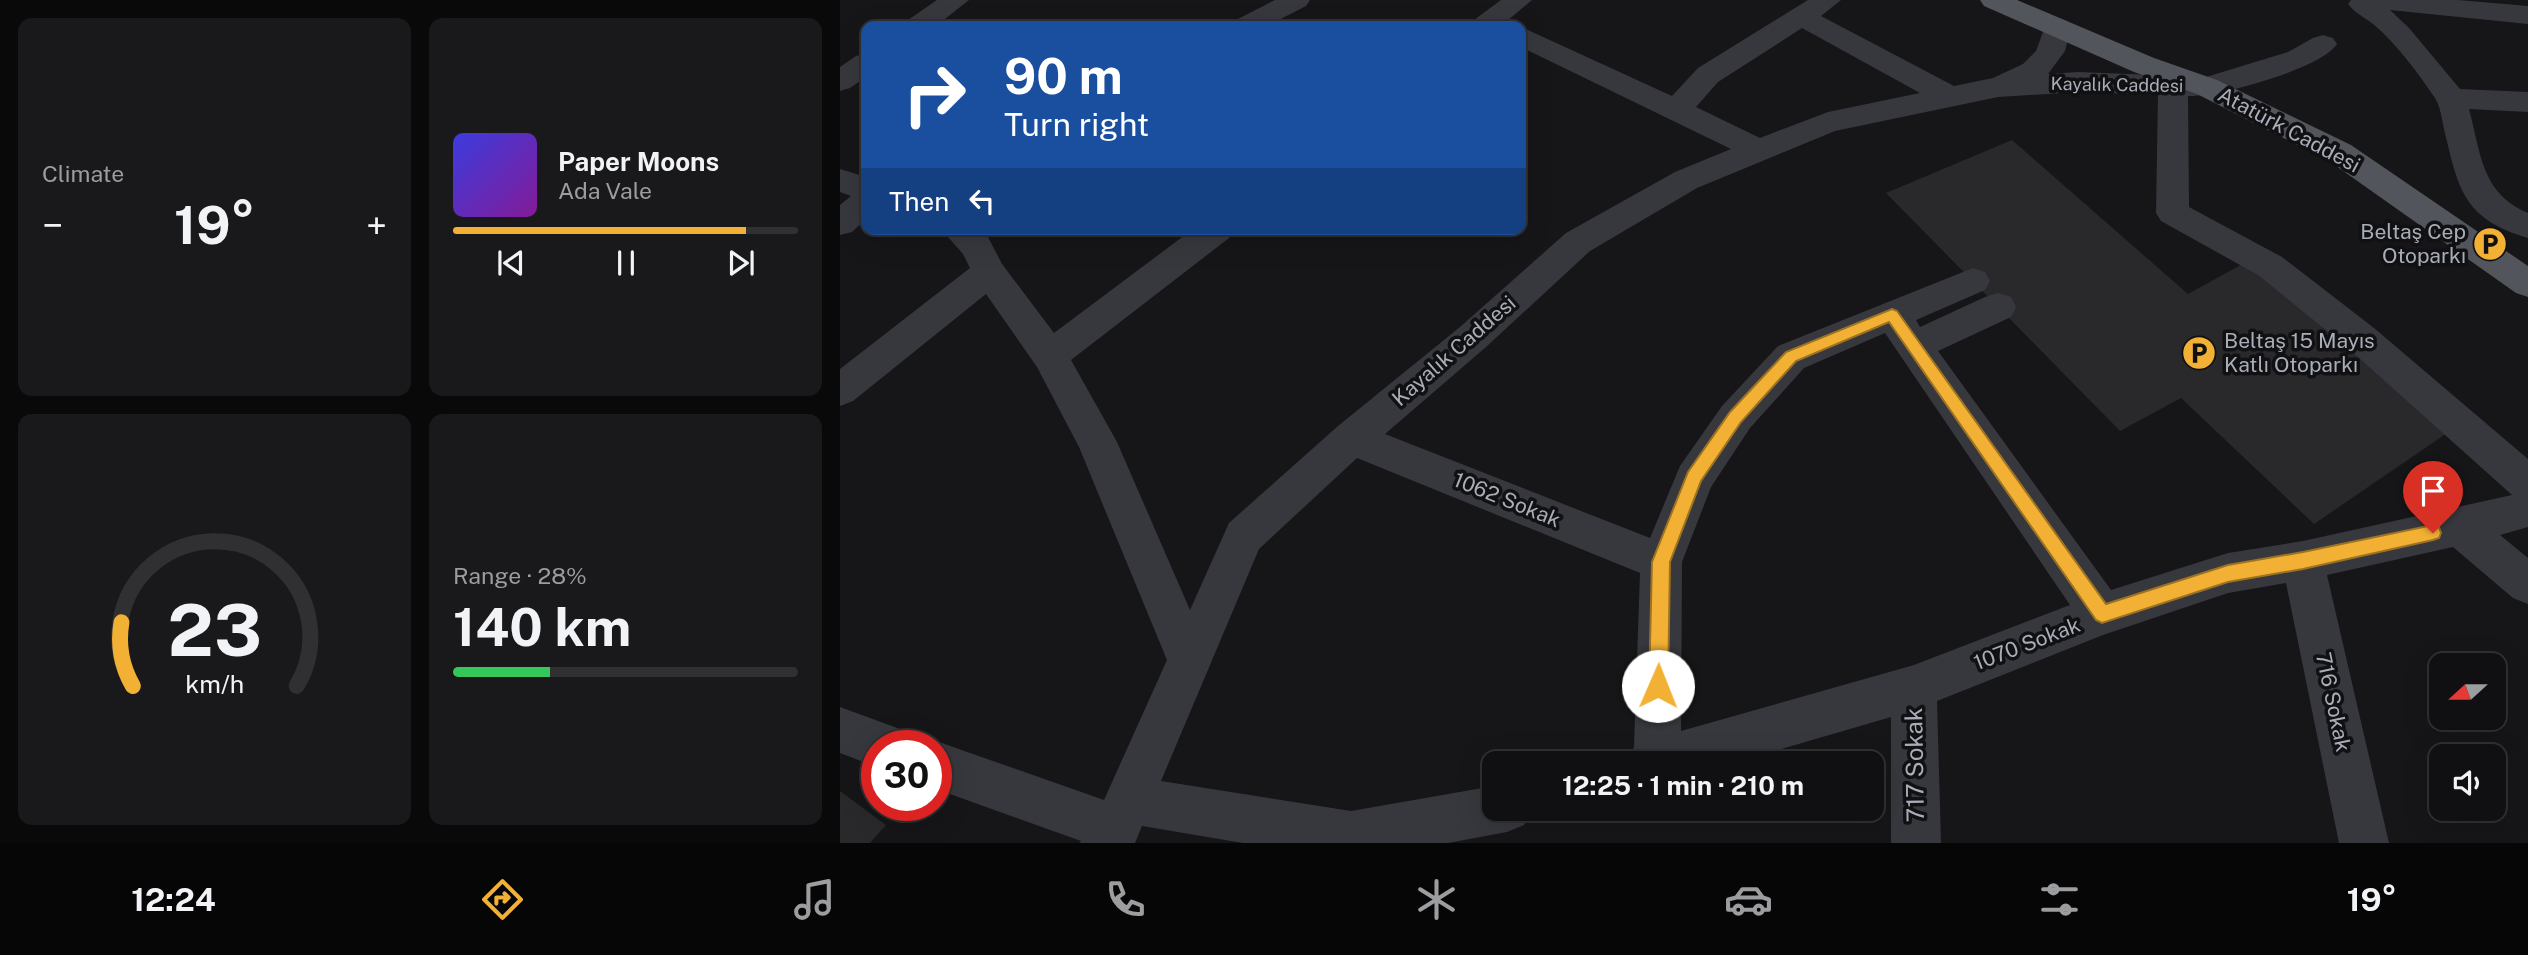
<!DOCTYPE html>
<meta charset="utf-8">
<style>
:root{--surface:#101012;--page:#19191b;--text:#f1f3f6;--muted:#9c9d9f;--line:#303032;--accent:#f2b134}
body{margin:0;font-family:"Public Sans",sans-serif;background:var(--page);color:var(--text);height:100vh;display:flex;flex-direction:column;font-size:26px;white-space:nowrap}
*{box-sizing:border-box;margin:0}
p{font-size:23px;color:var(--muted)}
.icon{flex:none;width:38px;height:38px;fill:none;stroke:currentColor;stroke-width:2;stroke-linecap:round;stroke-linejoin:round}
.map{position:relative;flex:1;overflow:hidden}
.details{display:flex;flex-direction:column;gap:18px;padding:18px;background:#09090a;width:840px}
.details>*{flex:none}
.guide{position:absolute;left:21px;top:21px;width:665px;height:214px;border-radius:14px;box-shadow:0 7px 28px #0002,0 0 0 2px var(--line);background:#1a4fa0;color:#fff;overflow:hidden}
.needle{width:46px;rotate:249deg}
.buttons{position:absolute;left:1589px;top:653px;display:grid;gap:14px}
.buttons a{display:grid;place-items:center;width:77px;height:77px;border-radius:14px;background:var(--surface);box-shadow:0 7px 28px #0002,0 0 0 2px var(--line);font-size:35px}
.speed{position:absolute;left:21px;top:730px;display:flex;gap:14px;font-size:35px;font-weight:700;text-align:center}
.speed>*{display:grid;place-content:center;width:91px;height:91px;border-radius:50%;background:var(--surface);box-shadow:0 7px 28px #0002,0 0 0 2px var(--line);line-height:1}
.speed .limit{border:10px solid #d22;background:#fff;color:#111}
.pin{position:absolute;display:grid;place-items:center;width:60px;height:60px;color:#fff;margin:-72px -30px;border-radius:50% 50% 50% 0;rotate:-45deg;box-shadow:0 0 7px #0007}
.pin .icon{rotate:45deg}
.me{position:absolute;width:77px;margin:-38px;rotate:1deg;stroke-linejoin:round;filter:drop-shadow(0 0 5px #0008)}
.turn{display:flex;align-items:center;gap:24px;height:147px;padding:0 28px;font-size:32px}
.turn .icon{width:91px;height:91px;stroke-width:2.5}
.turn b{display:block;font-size:49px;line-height:60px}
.then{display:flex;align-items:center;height:66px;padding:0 28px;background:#0003;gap:14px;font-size:26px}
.big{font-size:52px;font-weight:700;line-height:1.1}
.details .widget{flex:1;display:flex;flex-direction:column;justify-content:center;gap:10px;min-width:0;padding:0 24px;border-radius:14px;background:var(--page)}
.details .dial{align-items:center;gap:0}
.dial svg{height:182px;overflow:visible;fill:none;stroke:var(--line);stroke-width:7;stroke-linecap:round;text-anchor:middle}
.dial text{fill:var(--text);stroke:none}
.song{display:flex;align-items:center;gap:21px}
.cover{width:84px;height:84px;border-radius:10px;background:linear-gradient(135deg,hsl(240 70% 55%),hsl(290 70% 35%))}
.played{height:7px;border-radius:4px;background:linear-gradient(90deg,var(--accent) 85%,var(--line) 85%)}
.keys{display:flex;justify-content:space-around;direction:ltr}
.heat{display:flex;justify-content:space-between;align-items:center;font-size:38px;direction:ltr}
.charge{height:10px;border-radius:5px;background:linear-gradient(90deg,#34c759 28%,var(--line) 0)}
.details .tiles{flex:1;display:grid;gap:18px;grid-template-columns:repeat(2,1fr)}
.trip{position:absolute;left:642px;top:751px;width:402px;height:70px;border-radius:14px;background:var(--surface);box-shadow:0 7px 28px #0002,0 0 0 2px var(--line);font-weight:700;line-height:70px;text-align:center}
.menu{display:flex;height:112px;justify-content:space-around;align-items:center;background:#060607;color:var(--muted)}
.menu .icon{width:49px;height:49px}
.menu .selected{color:var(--accent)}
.menu b{font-size:32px;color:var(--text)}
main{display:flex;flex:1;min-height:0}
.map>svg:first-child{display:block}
.building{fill:#29292c}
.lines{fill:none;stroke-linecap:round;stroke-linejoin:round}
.minor{fill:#37383d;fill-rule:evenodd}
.major{fill:#53555c;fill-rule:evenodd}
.route{fill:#f2b134;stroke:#9d7322;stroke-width:2}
.labels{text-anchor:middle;stroke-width:7;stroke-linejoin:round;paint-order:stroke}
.far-street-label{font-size:18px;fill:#a8adb8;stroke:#111113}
.street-label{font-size:21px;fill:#a8adb8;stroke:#111113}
.poi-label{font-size:21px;fill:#a8adb8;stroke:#111113;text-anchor:end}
.near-street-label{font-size:24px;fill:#a8adb8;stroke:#111113}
</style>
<main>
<section class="details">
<div class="tiles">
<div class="widget"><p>Climate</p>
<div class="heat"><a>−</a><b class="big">19°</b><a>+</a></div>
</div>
<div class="widget">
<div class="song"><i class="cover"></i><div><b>Paper Moons</b><p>Ada Vale</p></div></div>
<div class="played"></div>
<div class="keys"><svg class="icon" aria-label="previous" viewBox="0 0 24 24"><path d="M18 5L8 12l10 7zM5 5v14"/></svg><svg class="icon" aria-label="pause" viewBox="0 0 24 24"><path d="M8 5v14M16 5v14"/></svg><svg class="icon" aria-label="next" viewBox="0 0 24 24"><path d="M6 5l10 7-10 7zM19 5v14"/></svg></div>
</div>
<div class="widget dial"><svg viewBox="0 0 100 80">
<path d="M14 69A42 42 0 1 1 86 69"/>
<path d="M14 69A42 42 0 0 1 9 41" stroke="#f2b134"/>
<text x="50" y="56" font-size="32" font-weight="700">23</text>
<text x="50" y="72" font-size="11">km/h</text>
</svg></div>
<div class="widget"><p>Range · 28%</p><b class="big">140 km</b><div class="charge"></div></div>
</div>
</section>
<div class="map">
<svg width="1688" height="843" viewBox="0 0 1688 843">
<rect width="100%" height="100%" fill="#161618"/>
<path class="building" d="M1172 140 1348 294 1406 262 1610 431 1474 524 1341 398 1280 431 1046 193Z
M0 791 46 825 30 843H0Z"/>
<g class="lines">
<path class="minor" d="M97 0H129L96 26H64L68 20Z
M435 0H470L466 6 427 26H392L396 20Z
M661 0H692L661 26H630L634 20Z
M968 0H1001L981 16 1114 86 1153 78 1183 64 1196 51 1207 21 1217 18 1227 21 1231 27 1225 51 1208 74 1238 72 1366 77 1448 52 1473 38 1483 35 1493 38 1497 44C1481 69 1378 97 1348 96L1349 207 1442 257 1534 328 1688 459V527L1660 535 1688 558V604L1673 598 1613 547 1487 575 1549 843H1499L1446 583 1388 593 1263 635 1097 701 1101 843H1051V717L893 763H787L794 747 800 573 517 458 419 549 321 781 511 811 654 786V808H691L684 825 667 832 608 843H403L302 826 295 843H240L241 841 96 789V746H86L96 741 264 800 327 660 239 447 197 367 146 294 13 401 0 406V369L130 268 123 254 101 229H140L148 237 162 264 214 333 353 229H394L389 238 231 360 277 442 350 610 389 523 498 426 620 327 726 233 835 172 891 149 681 47V27L832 96 858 68ZM962 28 1080 93 988 112 920 138 856 107 878 82ZM1238 92 1318 95 1316 213 1321 221 1418 275 1508 348 1672 495 1463 541 1388 553 1271 590 1098 351 1171 317 1176 307 1171 297 1158 293 1145 297 1080 327 1076 320 1145 290 1150 281 1145 272 1133 268 938 346 882 406 840 466 810 538 545 434 646 347 750 251 857 188 995 131 1158 97ZM1045 333 1230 605 1074 665 841 731 842 562 871 487 910 428 964 368Z
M1511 0H1618L1688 6V24L1550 10 1569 28 1620 89 1688 92V112L1629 109C1641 153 1641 193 1688 213V238C1625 219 1619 192 1605 133 1602 122 1601 107 1595 98 1578 73 1556 43 1533 24 1524 17 1515 13 1508 4Z
M26 54V77L10 88 0 91V67L16 56Z
M0 169 26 177V219L12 232 0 235V205L11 196 0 192Z
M0 707 60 729 66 746H37V767L0 753Z"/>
<path class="major" d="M1140 0H1177L1314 58 1377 80 1511 145 1688 266V297L1676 293 1489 161 1357 94 1294 72 1144 6Z"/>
</g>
<path class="route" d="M1052 309 1057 311 1266 604 1388 565 1463 552 1593 525 1599 527 1601 533 1599 538 1593 540 1463 569 1388 582 1262 623 1256 620 1049 322 956 361 901 422 861 481 830 562 828 686 825 693 818 696 812 693 809 686 812 562 848 472 890 412 946 352Z"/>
<defs>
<g id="parking-disc" transform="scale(1.75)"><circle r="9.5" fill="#f2b134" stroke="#111113"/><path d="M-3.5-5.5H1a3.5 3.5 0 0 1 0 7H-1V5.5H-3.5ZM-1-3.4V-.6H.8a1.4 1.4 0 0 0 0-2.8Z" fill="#111"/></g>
</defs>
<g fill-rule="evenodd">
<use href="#parking-disc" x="1650" y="244"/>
<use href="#parking-disc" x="1359" y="353"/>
</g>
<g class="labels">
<g class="far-street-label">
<text transform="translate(1277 85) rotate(1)" y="6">Kayalık Caddesi</text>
</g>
<g class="street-label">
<text transform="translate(1449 130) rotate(28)" y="7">Atatürk Caddesi</text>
<text transform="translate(614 351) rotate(-41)" y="7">Kayalık Caddesi</text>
<text transform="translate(667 500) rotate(22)" y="7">1062 Sokak</text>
<text transform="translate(1187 644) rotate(-21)" y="7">1070 Sokak</text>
<text transform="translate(1493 702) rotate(78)" y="7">716 Sokak</text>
</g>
<g class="poi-label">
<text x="1626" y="239">Beltaş Cep<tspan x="1626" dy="24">Otoparkı</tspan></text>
<text x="1384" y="348" text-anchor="start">Beltaş 15 Mayıs<tspan x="1384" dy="24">Katlı Otoparkı</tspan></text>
</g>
<g class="near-street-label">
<text transform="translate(1075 765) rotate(-91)" y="8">717 Sokak</text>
</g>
</g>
</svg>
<div class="buttons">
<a><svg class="needle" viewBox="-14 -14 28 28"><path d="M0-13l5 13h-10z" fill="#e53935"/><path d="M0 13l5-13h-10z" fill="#9c9d9f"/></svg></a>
<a><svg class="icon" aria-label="sound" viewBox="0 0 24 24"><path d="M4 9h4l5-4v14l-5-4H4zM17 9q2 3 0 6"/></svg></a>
</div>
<div class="speed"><div class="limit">30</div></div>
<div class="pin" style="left:1593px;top:533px;background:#d93025"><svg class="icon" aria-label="arrive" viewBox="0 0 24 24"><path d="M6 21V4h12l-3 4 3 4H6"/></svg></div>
<svg class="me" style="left:818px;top:686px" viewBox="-20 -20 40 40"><circle r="19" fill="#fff"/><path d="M0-13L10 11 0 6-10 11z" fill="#f2b134"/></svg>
<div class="trip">12:25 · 1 min · 210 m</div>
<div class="guide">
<div class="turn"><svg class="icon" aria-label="right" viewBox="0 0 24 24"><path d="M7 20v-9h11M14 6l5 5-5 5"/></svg><div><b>90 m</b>Turn right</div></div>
<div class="then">Then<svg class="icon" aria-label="left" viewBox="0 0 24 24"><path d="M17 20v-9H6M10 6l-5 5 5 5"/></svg></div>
</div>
</div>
</main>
<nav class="menu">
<b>12:24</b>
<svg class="icon selected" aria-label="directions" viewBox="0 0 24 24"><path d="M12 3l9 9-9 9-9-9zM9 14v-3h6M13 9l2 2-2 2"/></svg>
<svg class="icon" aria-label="music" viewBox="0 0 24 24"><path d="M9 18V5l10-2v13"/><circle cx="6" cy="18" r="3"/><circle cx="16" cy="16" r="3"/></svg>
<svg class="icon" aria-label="phone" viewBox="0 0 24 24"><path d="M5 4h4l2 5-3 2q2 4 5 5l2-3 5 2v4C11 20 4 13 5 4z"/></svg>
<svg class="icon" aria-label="climate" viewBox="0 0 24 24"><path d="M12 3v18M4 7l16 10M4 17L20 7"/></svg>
<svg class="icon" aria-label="car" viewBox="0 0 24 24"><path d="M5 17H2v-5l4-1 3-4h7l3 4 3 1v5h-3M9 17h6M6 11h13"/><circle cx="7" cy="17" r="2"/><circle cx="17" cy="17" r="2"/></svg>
<svg class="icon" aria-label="filters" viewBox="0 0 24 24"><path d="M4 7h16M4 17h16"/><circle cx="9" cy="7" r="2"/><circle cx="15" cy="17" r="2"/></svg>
<b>19°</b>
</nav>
